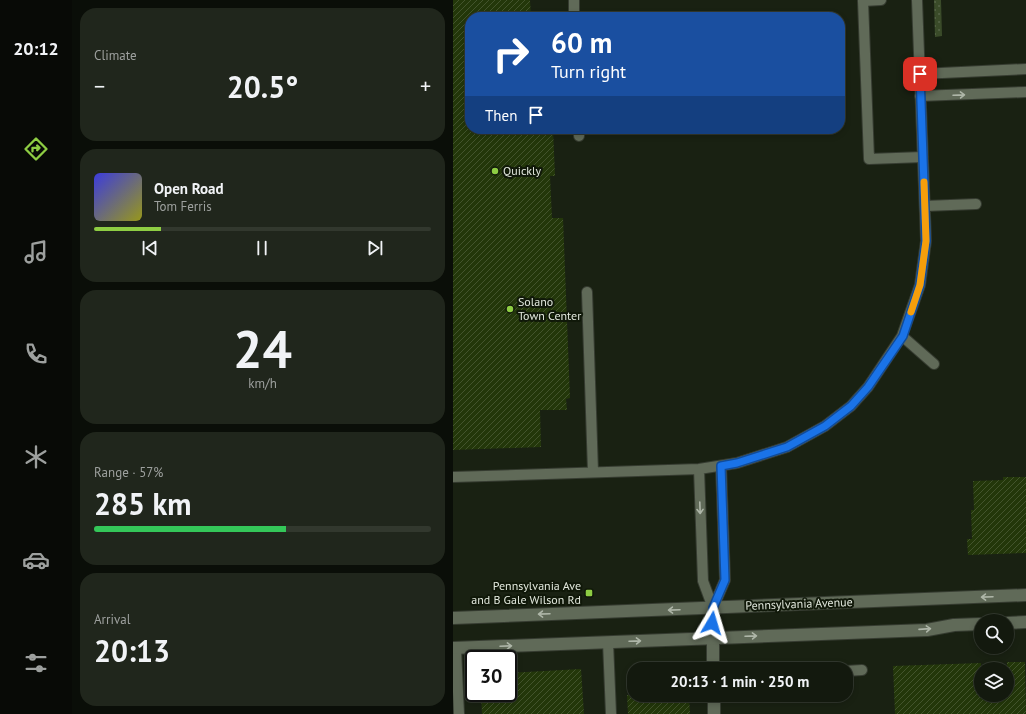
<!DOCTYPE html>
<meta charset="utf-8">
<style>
:root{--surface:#13190e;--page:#20261c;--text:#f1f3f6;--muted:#9da09e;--line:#32382e;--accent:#8ecd43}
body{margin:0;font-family:"PT Sans",sans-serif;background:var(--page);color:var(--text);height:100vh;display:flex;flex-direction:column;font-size:15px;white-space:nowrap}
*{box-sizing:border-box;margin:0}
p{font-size:13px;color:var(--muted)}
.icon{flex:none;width:22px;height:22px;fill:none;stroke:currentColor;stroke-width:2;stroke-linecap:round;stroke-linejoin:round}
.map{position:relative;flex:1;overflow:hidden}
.sheet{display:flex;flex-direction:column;gap:8px;padding:8px;background:#0a0e08;width:381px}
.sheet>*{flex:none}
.banner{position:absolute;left:12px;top:12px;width:380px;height:122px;border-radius:16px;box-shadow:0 2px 6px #0003,0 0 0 1px var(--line);background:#1a4fa0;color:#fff;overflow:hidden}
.tools{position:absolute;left:521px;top:614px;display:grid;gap:8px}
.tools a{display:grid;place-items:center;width:40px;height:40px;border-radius:50%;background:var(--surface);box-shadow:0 2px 6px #0003,0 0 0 1px var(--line);font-size:20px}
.speed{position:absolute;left:12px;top:650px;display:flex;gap:8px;font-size:20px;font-weight:700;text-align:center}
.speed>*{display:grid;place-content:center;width:52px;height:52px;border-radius:50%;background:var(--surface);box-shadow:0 2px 6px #0003,0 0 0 1px var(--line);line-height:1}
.speed .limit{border:2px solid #111;border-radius:6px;background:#fff;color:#111}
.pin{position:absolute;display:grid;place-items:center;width:34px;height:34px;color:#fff;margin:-17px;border-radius:8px;box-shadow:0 2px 6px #0006}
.me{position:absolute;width:44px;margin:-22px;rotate:7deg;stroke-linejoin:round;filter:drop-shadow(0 0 3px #0008)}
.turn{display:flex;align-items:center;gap:14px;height:84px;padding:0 20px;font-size:18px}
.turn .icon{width:52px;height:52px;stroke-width:2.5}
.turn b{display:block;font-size:28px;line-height:34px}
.then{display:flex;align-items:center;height:38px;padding:0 20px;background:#0003;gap:8px;font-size:15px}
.big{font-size:30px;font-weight:600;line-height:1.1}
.sheet .card{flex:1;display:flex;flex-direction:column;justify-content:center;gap:6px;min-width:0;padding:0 14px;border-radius:16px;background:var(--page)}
.sheet .dial{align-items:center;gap:0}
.dial b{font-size:52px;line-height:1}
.song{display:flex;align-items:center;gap:12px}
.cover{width:48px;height:48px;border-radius:6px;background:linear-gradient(135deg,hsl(240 70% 55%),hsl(60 70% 35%))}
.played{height:4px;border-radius:2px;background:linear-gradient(90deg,var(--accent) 20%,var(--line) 20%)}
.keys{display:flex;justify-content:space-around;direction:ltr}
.heat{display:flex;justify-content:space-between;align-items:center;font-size:22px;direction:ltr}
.charge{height:6px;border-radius:3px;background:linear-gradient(90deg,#34c759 57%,var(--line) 0)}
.trip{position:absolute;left:174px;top:662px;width:226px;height:40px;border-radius:16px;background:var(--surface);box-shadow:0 2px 6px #0003,0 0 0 1px var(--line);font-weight:600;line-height:40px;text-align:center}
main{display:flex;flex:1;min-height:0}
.tabs{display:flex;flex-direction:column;width:72px;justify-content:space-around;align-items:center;background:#080a06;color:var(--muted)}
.tabs .icon{width:28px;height:28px}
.tabs .current{color:var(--accent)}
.tabs b{font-size:18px;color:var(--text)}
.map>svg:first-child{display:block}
.grass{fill:url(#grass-dots)}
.building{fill:url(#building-hatch)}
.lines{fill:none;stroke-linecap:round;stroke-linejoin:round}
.lane-casing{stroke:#363c31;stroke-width:12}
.street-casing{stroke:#363c31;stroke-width:14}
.secondary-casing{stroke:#363c31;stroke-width:14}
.lane{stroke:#606a58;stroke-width:10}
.street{stroke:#606a58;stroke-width:12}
.secondary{stroke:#606a58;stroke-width:12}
.oneway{stroke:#aeb6a8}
.route-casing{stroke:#114b97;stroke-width:10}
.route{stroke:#1a73e8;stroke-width:7}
.slow{stroke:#f59e0b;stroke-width:7}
.poi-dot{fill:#8ecd43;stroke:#101809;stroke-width:1.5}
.labels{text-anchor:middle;stroke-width:4;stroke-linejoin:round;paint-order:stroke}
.poi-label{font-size:12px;fill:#e2e8dd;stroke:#101809;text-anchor:start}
.street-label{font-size:12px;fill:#e2e8dd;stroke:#101809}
</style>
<main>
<nav class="tabs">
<b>20:12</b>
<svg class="icon current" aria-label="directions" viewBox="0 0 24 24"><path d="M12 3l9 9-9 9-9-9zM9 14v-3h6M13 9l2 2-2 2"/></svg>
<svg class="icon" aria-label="music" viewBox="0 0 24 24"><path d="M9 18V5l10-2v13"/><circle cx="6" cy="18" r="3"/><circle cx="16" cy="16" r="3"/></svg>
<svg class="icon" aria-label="phone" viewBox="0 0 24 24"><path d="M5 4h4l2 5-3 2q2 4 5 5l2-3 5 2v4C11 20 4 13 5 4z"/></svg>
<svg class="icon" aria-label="climate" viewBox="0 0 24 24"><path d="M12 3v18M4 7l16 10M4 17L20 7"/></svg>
<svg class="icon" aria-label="car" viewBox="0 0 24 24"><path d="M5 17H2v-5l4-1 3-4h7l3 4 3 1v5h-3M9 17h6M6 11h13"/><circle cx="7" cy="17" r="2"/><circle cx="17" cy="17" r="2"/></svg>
<svg class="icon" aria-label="filters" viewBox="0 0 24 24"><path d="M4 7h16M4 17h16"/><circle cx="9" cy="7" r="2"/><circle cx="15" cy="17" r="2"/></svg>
</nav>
<section class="sheet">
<div class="card"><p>Climate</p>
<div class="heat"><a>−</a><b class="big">20.5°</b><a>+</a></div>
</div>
<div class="card">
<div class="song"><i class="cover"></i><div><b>Open Road</b><p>Tom Ferris</p></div></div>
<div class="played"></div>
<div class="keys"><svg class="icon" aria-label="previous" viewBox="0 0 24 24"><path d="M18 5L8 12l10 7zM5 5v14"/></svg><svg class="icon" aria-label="pause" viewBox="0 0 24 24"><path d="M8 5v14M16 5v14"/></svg><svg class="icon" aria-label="next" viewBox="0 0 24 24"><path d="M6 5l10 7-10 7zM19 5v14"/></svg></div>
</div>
<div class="card dial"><b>24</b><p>km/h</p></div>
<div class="card"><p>Range · 57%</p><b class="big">285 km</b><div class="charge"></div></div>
<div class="card"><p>Arrival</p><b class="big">20:13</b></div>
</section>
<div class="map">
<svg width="573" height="714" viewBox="0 0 573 714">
<defs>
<pattern id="grass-dots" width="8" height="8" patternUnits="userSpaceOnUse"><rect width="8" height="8" fill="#3a4b29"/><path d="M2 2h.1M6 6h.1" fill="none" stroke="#566548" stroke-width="1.8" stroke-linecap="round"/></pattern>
<pattern id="building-hatch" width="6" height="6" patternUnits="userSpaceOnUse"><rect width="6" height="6" fill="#23370a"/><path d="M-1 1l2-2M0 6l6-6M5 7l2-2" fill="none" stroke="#43542d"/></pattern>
</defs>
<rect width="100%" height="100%" fill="#192112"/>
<path class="grass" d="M481 0H488L489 36 482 37Z"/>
<path class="building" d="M0 0H77L78 17H17V129H100L102 176H97L99 218H110L117 398 113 399 114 410H87L88 447 0 450Z
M550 477H573V553L515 555 514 539H519L518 510H521L520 481 550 480Z
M554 662H572L573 714H442L440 666 528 663V695H554Z
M128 669 131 714H29L28 693H55V673Z
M174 695H236L237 714H175Z"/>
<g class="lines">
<g class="lane-casing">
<path id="lane" d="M121 0V17
M428 0 410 1 416 159 470 157
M467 74 573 69
M467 96 573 92
M126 129V136
M472 206 523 204
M134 292 140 472
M449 336 481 364
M246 469 250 581 260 608
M0 477 246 469 284 463 334 447 372 426 398 406 415 387 449 336 467 285 473 241 464 0
M260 608 272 580 268 466
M155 642 158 714
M3 648 6 714
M393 671 409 670"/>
</g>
<g class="street-casing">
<path id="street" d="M260 608V669
M261 695V714"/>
</g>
<g class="secondary-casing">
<path id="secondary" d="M0 618 573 595
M554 623 573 622
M0 648 474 630 501 625 528 624"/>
</g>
<use href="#lane" class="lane"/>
<use href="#street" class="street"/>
<use href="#secondary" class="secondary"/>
</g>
<defs><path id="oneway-shaft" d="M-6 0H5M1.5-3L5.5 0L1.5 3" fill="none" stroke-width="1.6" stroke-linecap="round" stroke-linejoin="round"/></defs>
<g class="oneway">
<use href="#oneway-shaft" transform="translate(506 95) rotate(-2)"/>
<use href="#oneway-shaft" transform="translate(247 508) rotate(88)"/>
<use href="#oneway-shaft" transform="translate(534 597) rotate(178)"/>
<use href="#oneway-shaft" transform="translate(221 610) rotate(178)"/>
<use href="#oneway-shaft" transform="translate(91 614) rotate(178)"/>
<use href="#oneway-shaft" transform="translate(472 629) rotate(-4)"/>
<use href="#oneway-shaft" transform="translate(298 636) rotate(-2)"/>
<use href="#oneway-shaft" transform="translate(182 641) rotate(-2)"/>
<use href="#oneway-shaft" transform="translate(53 646) rotate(-2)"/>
</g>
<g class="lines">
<g class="route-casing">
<path id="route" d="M259 623 260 608 272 580 268 466 284 463 334 447 372 426 398 406 415 387 450 336 467 285 473 241 467 74"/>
</g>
<use href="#route" class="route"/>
<path class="slow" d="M458 312 467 285 473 241 471 182"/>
</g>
<g class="poi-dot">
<circle cx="42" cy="171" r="4"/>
<circle cx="57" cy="309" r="4"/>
<rect x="132" y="589" width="8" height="8" rx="2"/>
</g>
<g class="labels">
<g class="poi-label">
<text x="50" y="175">Quickly</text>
<text x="65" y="306">Solano<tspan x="65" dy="14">Town Center</tspan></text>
<text x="128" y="590" text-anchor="end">Pennsylvania Ave<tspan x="128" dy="14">and B Gale Wilson Rd</tspan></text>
</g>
<g class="street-label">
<text transform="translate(346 604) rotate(-2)" y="4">Pennsylvania Avenue</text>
</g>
</g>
</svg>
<div class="tools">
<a><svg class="icon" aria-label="search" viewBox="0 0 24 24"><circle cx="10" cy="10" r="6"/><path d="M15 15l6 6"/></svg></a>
<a><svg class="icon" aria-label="layers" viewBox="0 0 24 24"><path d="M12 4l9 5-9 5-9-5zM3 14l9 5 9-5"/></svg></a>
</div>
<div class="speed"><div class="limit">30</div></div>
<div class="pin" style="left:467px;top:74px;background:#d93025"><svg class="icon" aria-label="arrive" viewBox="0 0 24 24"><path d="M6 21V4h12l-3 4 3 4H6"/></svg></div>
<svg class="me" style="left:259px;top:623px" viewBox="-20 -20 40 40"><path d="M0-17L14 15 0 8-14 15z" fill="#1a73e8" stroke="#fff" stroke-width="4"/></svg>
<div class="trip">20:13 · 1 min · 250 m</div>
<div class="banner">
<div class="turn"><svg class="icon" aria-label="right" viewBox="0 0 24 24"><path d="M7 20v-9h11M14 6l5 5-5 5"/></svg><div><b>60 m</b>Turn right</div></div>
<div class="then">Then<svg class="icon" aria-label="arrive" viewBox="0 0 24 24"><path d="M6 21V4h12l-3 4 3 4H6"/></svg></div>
</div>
</div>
</main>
